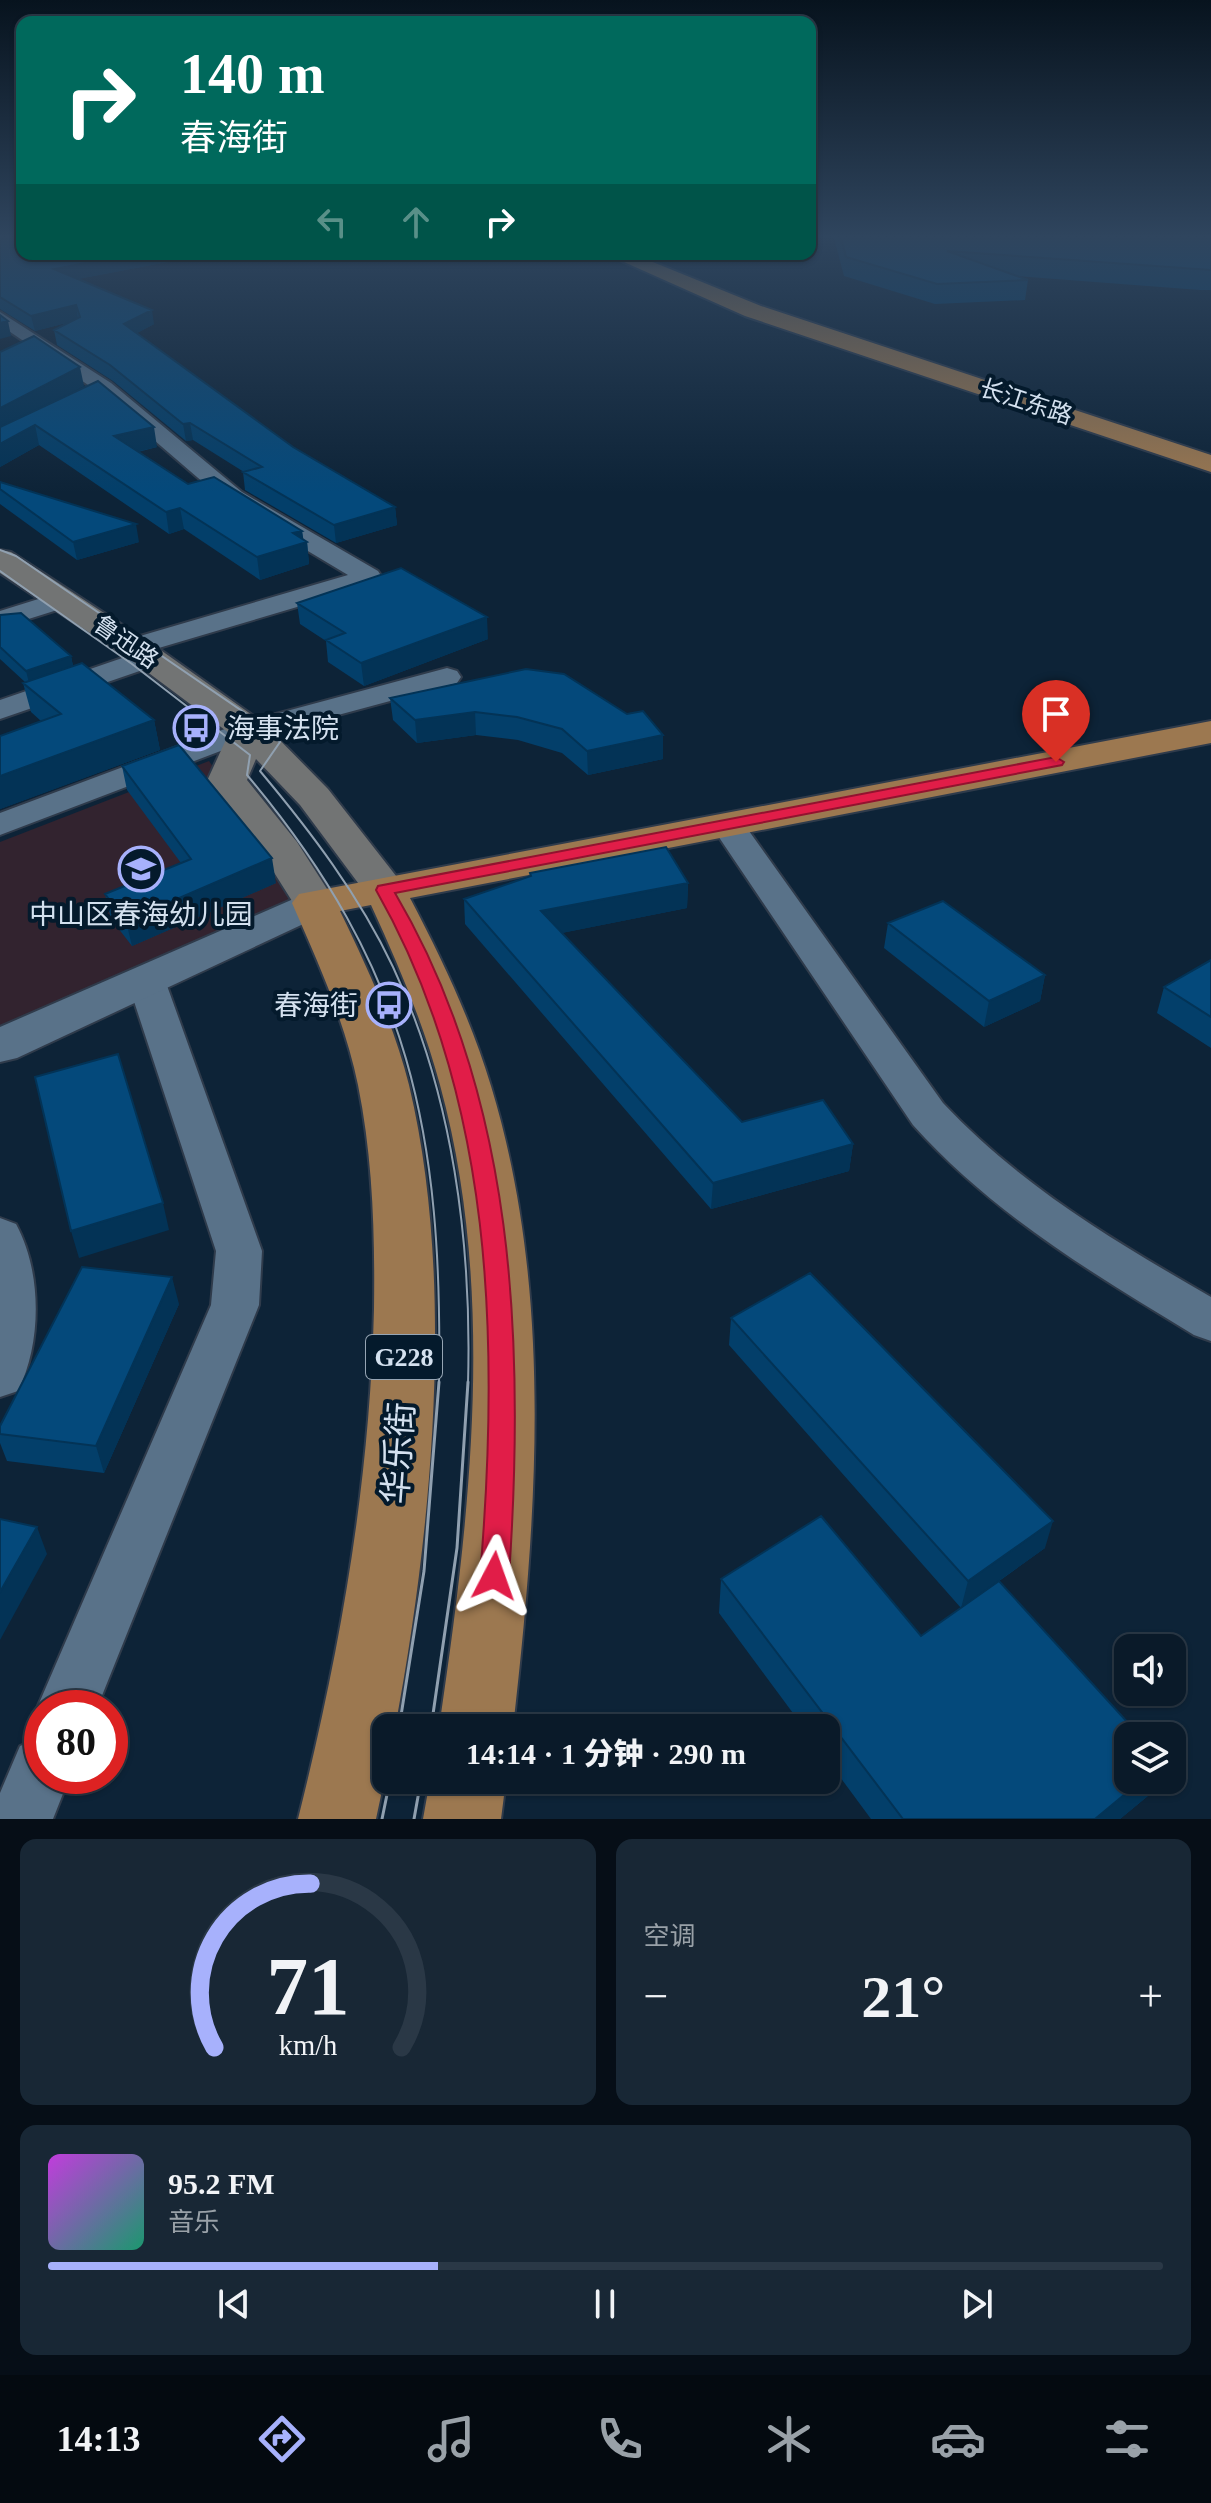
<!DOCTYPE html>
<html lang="zh">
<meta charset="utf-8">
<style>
:root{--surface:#0a1a29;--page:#182735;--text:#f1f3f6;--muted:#99a1a8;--line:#2a3846;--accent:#a7b1fc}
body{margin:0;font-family:"Times New Roman","Noto Sans SC",serif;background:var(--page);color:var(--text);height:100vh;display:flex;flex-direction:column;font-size:30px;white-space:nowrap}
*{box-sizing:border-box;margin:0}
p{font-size:26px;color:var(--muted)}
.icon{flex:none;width:44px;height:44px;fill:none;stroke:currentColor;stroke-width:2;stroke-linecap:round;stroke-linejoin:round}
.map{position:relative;height:1819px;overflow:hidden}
.panel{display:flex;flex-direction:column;gap:20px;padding:20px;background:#060e17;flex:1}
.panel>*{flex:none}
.top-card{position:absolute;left:16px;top:16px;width:800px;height:244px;border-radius:16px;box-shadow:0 2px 6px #0004,0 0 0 2px var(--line);background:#00695c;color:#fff;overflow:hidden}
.fabs{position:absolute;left:1114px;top:1634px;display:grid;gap:16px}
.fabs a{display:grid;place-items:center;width:72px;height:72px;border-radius:16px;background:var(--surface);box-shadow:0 2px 6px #0004,0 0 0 2px var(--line);font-size:40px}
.speed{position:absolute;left:24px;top:1690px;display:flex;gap:16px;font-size:40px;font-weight:700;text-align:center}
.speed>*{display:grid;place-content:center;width:104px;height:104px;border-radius:50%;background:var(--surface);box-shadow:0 2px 6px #0004,0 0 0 2px var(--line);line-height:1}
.speed .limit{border:12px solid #d22;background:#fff;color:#111}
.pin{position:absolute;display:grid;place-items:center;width:68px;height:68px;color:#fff;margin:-82px -34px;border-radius:50% 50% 50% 0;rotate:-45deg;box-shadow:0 0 8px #0007}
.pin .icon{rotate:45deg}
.me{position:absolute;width:88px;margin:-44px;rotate:4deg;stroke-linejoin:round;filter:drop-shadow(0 0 6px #0008)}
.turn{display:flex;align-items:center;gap:28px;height:168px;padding:0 32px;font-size:36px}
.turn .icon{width:104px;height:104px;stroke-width:2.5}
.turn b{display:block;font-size:56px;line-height:68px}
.lanes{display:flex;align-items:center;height:76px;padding:0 32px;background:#0003;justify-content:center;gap:40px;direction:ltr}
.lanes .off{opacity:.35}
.big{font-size:60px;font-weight:800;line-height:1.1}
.panel .tile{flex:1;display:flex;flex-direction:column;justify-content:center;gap:12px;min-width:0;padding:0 28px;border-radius:16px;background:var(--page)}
.panel .dial{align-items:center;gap:0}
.dial svg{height:208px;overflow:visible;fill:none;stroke:var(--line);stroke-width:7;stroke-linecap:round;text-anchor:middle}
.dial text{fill:var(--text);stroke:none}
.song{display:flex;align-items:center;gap:24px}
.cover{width:96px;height:96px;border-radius:12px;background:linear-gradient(135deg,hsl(290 70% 55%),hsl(160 70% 35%))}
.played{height:8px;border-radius:4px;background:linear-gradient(90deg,var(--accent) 35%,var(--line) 35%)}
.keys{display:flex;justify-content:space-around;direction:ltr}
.heat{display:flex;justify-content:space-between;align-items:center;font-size:44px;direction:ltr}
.panel .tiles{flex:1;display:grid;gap:20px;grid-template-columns:1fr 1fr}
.tile:last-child{grid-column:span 2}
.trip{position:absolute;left:372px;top:1714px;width:468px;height:80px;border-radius:16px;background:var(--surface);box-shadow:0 2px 6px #0004,0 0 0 2px var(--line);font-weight:800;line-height:80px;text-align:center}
.tabs{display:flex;height:128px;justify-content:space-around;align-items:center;background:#040a10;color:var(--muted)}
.tabs .icon{width:56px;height:56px}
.tabs .on{color:var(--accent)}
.tabs b{font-size:36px;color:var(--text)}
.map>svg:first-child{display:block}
.education{fill:#32232f}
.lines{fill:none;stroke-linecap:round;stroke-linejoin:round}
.minor-casing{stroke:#2f3b4b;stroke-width:4}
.tertiary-casing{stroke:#2f3b4b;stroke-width:4}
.secondary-casing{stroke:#2f3b4b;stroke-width:4}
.trunk-casing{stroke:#2f3b4b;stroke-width:4}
.minor{fill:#597289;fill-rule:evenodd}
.tertiary{fill:#597289;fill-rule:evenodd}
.secondary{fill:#727474;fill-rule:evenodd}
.trunk{fill:#9c7850;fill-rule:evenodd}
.tram-far1{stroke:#90a0b0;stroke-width:2}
.tram{stroke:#90a0b0;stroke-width:3}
.wall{fill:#033f6a}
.shaded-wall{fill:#033356}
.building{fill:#04497b;stroke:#033356;stroke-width:2}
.route{fill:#e11d48;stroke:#92132f;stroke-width:2}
.labels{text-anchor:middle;stroke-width:8;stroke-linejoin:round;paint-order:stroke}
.far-street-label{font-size:24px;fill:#d4e1ef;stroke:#041a2c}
.shield{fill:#041a2c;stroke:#96a5b4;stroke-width:2}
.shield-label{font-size:26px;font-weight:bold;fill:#d4e1ef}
.poi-label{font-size:28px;fill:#d4e1ef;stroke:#041a2c;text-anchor:start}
.near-street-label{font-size:34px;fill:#d4e1ef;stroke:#041a2c}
</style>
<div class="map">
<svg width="1211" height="1819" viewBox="0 0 1211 1819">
<rect width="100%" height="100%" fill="#0d2337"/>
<path class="education" d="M209 761 301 897 0 1031V842Z"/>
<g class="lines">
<g class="minor-casing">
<path id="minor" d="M0 312 111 383 242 492 378 571 382 577 378 583 152 650 164 658 160 664 0 719V700L131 655 119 647 123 641 348 575 226 502 97 391 0 325Z
M64 591 73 593 77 599 73 605 0 628V611Z
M447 668 457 671 461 677 457 683 260 736 0 835V813L238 724Z
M727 814 739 817 943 1103C1021 1186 1114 1241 1211 1297V1341L1194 1335C1092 1273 993 1214 913 1125L710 824 715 817Z
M146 968 159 971 165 980 262 1251 259 1305 97 1708H42V1720L37 1708 211 1305 216 1251 127 980 133 971Z
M0 1218 16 1224C42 1272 42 1342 18 1391L0 1397Z
M42 1737V1776H70L53 1819H0V1793L20 1746Z"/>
</g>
<g class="tertiary-casing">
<path id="tertiary" d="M314 890 329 894 336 903 329 912 17 1058 0 1062V1027Z"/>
</g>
<g class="secondary-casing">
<path id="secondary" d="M0 550 11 552 162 651 262 722 328 789 400 881 407 890 400 899 385 903 370 899 300 805 256 759 247 780 297 842 336 903 329 912 314 916 299 912 263 855 207 781 229 733 138 665 0 573Z"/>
</g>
<g class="trunk-casing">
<path id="trunk" d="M606 254H633L761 306 1211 455V472L745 316Z
M1211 721V743L410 898C442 959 471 1020 491 1086 554 1293 537 1516 513 1728H439C470 1518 497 1293 440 1085 423 1022 398 964 371 905L340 911C367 967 394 1025 409 1085 456 1281 432 1531 395 1728H386V1772L376 1819H298C340 1651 370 1483 374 1309 375 1235 373 1159 358 1085 345 1022 318 962 292 903L299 894Z
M430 1780H506L501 1819H423Z"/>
</g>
<use href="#minor" class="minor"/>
<use href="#tertiary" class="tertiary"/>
<use href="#secondary" class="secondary"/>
<use href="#trunk" class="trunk"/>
<path class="tram-far1" d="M0 550 16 556 264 726 280 742 260 771C311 832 359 895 393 967 453 1095 472 1244 468 1384
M0 571 132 664 250 755 247 775C411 970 443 1134 439 1384"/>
<path class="tram" d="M399 1728 424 1571 439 1382
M431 1728 457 1548 468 1382
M382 1819 390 1780
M414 1819 421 1780"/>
</g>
<path class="wall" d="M0 238 22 254H216L167 262 78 279 154 324 137 333 293 447 395 507 397 525 336 543 245 490 243 472H244L193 440 186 441 113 381 57 345 54 330 70 322 35 331 0 309Z
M834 238H1211V290H1200L1015 276 1028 280 1025 300 935 304 844 276Z
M0 352 84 386 51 403 157 447 138 452 188 484 302 531 303 540 307 542 309 564 260 580 184 529 169 534 39 445 0 467Z
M0 482 139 542 77 560 0 504Z
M297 603 488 639 364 686 328 662 326 641 300 624Z
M0 615 71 656 73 666 154 720 160 750 0 809V736L41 721 31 712 23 683 25 682 0 659Z
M390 698 627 714 663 735V759L588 775 562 753 518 740 476 735 417 743 393 720Z
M122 766 276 883 132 946 111 919 105 894 181 863 127 790Z
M530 873 688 883 687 908 561 933 742 1122 853 1144 849 1171 711 1209 465 924 464 899 530 877Z
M888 923 1045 975 1040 1001 984 1027 884 948Z
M1211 960V1048L1157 1013 1164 987Z
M179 1304 104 1473 7 1461 0 1443V1426Z
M731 1318 1045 1548 963 1607 1149 1795 1120 1819H871L826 1758V1728H804L719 1613 721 1579 921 1636 961 1608 729 1345Z"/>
<path class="shaded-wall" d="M132 254H216L167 262 57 283 54 269Z
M76 305 78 320 35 331 31 316Z
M152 310 154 324 126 339 124 324Z
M8 321 11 336 0 339V323Z
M80 367 84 386 0 430V408Z
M190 423 193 440 186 441 183 424Z
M35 425 39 445 0 467V444Z
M154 427 157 447 118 456 114 436Z
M395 507 397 525 336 543 334 525Z
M180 508 184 529 169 534 166 512Z
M136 524 139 542 77 560 73 542Z
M302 531 304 543 307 542 309 564 260 580 257 557 293 533Z
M487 617 488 639 364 686 361 663Z
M71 656 74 671 30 687 26 671Z
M475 712 476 735 417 743 415 720Z
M154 720 160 750 0 809V776Z
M663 735V759L588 775 587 751Z
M272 858 276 883 132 946 126 921Z
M688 883 687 908 542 937 541 911Z
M1045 975 1040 1001 984 1027 989 1001Z
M853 1144 849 1171 711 1209 713 1183Z
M163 1203 169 1230 79 1258 71 1231Z
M172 1277 179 1304 104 1473 96 1446Z
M1053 1521 1045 1548 961 1608 968 1581Z
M37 1527 47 1554 0 1640V1592Z
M1142 1780H1156L1149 1795 1120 1819H1095Z"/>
<path class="building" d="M0 238H22V254H132L54 269 152 310 124 324 293 447 395 507 334 525 243 472 262 467 190 423 183 424 110 365 54 330 80 317 76 305 31 316 0 297Z
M841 238H1211V270L947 251 1028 280 937 284 846 257Z
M0 315 8 321 0 323Z
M34 336 80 367 0 408V352Z
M98 381 154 427 114 436 188 484 214 477 302 531 293 533 307 542 257 557 180 508 166 512 35 425 0 444V427Z
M0 482 136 524 73 542 0 489Z
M401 568 487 617 361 663 326 640 345 633 297 603Z
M21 613 71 656 26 671 0 647V615Z
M82 663 154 720 0 776V736L61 714 23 683Z
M526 669 564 674 627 714 643 711 663 735 587 751 562 729 517 717 475 712 415 720 390 698Z
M179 745 272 858 126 921 105 894 191 859 122 766Z
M666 847 688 883 541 911 742 1122 823 1100 853 1144 713 1183 464 899 531 876 530 873Z
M943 901 1045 975 989 1001 888 923Z
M1211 960V1017L1164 987Z
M118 1054 163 1203 71 1231 35 1077Z
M82 1267 172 1277 96 1446 0 1434V1426Z
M810 1273 1053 1521 968 1581 731 1318Z
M821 1516 921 1636 999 1581 1140 1736H1128V1780H1142L1095 1819H903L721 1579Z
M0 1519 37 1527 0 1592Z"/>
<linearGradient id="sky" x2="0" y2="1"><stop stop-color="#07131e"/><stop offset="0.48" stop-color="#2f455e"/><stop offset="1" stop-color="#2f455e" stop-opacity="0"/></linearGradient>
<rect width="1211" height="493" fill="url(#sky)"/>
<path class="route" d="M1056 757 1064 762 1062 765 395 893C516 1098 525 1344 509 1576L504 1585 494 1589 484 1585 480 1576C500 1343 494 1097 376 890L378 886Z"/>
<defs>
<g id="bus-ring" transform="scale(2.3)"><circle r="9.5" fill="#041a2c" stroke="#a7b1fc" stroke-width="1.5"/><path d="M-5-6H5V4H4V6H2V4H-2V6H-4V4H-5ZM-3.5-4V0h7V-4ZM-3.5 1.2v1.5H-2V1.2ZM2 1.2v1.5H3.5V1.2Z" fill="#a7b1fc"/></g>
<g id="school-ring" transform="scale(2.3)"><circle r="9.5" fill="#041a2c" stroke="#a7b1fc" stroke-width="1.5"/><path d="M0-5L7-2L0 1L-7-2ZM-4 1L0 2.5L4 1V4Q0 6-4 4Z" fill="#a7b1fc"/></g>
</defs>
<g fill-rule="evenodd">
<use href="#bus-ring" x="196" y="728"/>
<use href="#school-ring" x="141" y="869"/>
<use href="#bus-ring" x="389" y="1005"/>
</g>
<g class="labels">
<g class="far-street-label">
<text transform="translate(1026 402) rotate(18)" y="8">长江东路</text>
<text transform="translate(126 642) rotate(35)" y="8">鲁迅路</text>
</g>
<rect class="shield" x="366" y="1335" width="76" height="44" rx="6"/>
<g class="shield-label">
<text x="404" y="1366">G228</text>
</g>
<g class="poi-label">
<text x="227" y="738">海事法院</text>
<text x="141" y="924" text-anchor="middle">中山区春海幼儿园</text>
<text x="358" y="1015" text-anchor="end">春海街</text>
</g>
<g class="near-street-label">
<text transform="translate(398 1453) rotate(-86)" y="12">华乐街</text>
</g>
</g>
</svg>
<div class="fabs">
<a><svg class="icon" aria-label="sound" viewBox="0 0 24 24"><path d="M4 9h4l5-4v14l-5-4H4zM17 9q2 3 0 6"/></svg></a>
<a><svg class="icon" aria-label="layers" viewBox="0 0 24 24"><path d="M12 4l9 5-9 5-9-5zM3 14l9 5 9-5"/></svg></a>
</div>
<div class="speed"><div class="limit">80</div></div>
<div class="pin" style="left:1056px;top:762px;background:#d93025"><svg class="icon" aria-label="arrive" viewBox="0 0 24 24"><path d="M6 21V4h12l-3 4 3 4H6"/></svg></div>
<svg class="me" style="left:494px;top:1576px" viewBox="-20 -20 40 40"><path d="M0-17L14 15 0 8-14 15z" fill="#e11d48" stroke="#fff" stroke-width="4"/></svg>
<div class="trip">14:14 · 1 分钟 · 290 m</div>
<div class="top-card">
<div class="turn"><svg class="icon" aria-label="right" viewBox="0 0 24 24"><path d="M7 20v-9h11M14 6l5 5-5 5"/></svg><div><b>140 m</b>春海街</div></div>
<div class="lanes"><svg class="icon off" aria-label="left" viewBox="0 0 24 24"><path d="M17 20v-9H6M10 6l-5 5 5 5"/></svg><svg class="icon off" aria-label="ahead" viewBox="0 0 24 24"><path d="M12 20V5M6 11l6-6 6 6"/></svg><svg class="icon" aria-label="right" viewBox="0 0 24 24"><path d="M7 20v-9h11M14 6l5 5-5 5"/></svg></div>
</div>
</div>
<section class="panel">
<div class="tiles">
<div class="tile dial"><svg viewBox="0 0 100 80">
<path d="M14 69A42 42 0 1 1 86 69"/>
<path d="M14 69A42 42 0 0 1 51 6" stroke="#a7b1fc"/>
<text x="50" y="56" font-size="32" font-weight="700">71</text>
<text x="50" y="72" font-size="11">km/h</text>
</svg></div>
<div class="tile"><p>空调</p>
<div class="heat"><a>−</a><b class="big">21°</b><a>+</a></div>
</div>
<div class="tile">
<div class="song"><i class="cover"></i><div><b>95.2 FM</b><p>音乐</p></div></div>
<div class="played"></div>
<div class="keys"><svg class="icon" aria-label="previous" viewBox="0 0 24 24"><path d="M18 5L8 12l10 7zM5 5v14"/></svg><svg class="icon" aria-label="pause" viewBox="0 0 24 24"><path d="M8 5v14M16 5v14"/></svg><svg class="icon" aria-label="next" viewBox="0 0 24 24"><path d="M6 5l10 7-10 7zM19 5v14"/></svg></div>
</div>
</div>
</section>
<nav class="tabs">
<b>14:13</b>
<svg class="icon on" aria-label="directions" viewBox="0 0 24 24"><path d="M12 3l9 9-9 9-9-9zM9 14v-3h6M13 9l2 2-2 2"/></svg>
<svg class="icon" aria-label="music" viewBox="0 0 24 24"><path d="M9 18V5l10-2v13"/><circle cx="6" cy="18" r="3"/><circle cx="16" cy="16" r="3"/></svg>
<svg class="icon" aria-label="phone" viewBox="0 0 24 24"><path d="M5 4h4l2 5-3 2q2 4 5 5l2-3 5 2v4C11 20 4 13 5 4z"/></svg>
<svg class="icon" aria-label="climate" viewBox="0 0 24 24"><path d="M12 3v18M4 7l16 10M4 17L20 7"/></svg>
<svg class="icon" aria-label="car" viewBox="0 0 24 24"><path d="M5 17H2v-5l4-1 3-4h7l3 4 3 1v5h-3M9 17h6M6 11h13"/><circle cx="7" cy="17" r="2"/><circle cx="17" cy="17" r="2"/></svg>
<svg class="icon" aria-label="filters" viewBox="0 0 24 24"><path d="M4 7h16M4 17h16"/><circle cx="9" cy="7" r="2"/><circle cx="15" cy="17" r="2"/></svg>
</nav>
